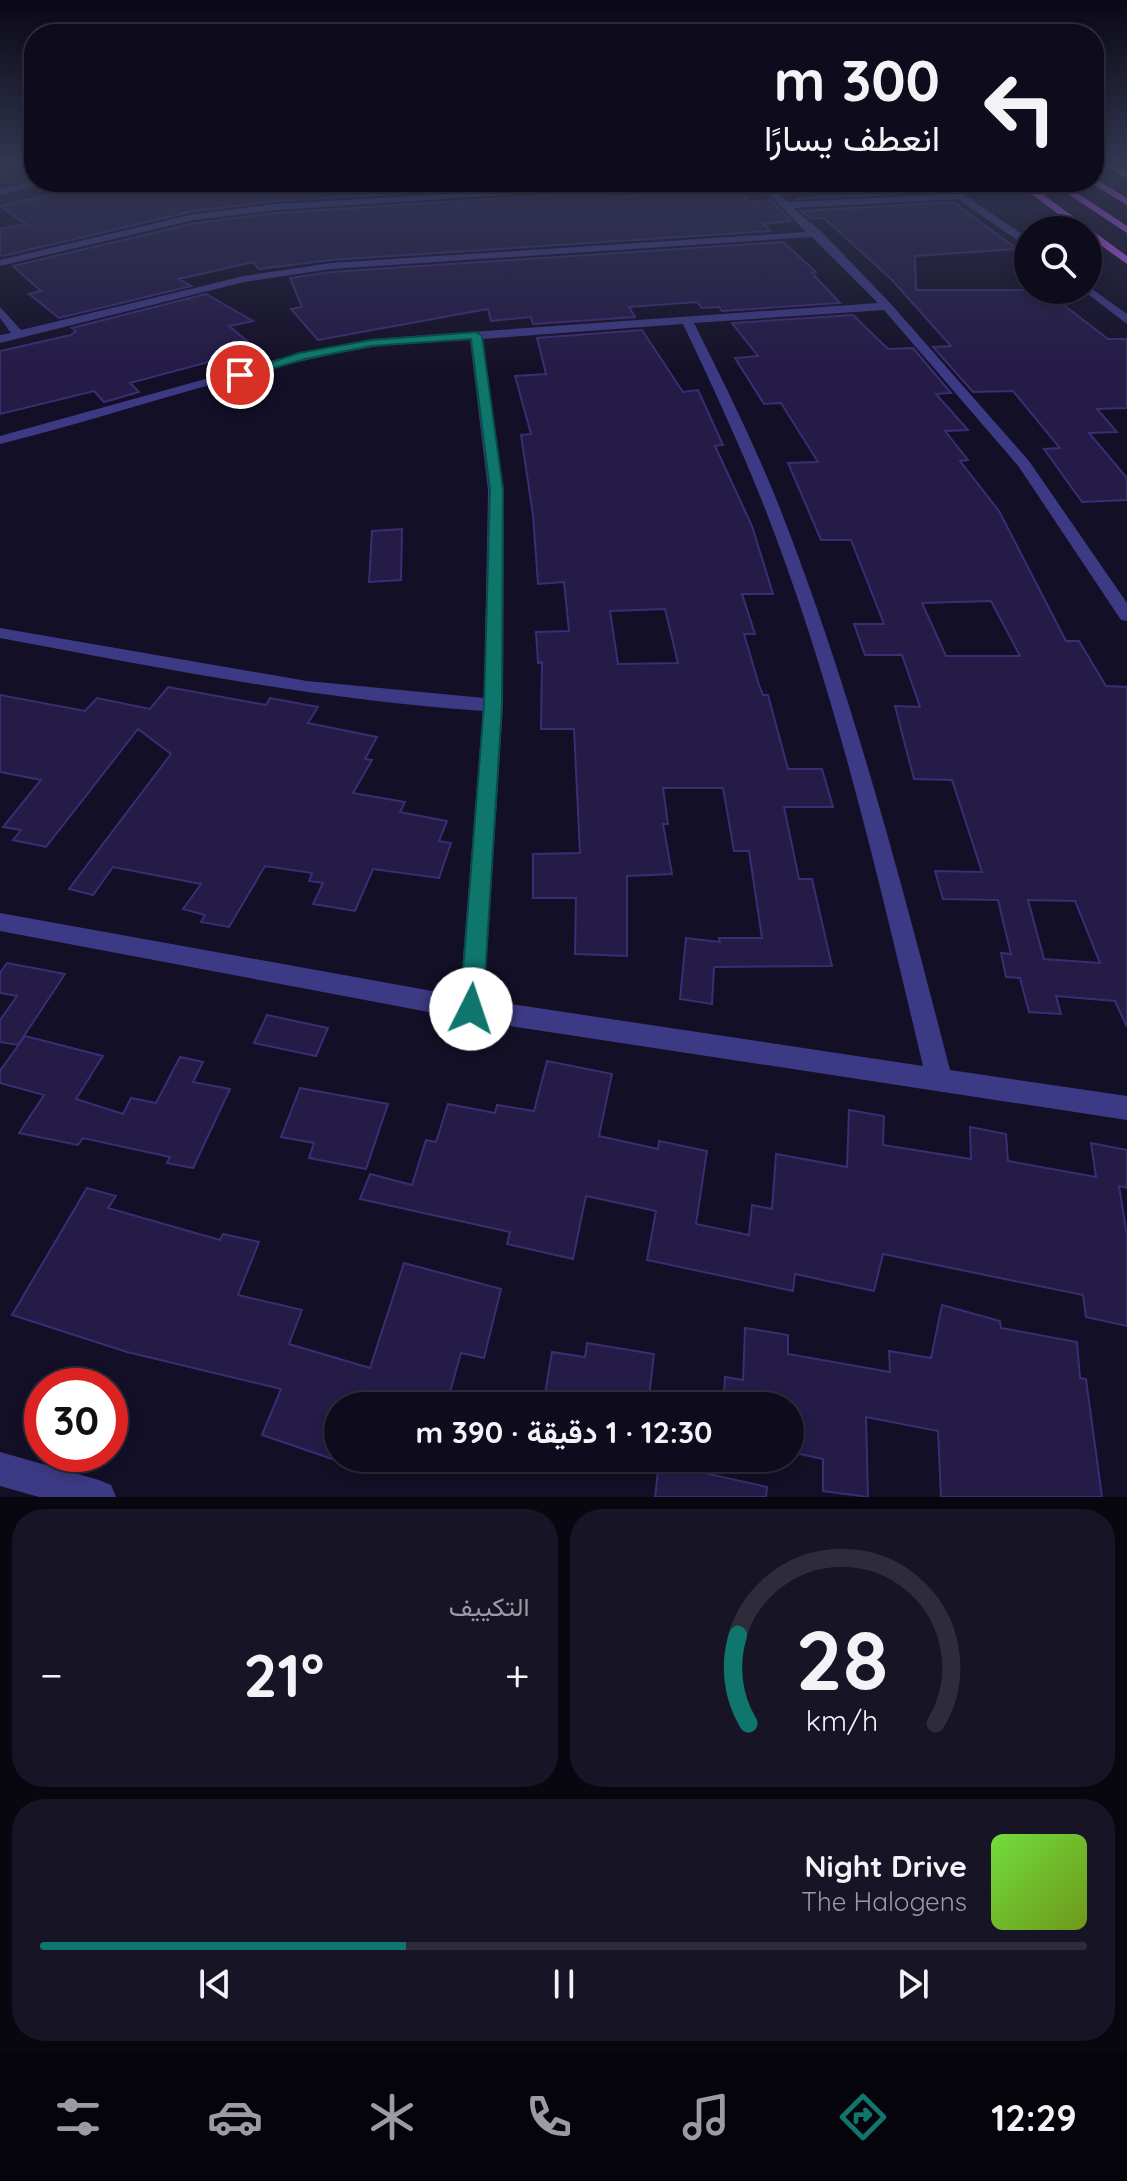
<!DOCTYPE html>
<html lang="ar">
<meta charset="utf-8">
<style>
:root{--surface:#0e0b1c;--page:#171425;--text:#f1f3f6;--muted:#9b9ba3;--line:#2e2b3b;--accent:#0f766e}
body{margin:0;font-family:Quicksand,Vazirmatn,sans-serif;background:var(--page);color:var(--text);direction:rtl;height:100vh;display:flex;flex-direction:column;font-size:30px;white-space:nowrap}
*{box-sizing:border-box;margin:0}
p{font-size:26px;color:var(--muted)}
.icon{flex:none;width:44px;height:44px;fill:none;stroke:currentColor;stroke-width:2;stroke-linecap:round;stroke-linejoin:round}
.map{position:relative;height:1497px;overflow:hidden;direction:ltr}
.drawer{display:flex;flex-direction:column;gap:12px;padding:12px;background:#08060f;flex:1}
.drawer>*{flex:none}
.banner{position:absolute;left:24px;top:24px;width:1080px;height:168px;border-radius:32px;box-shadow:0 4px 12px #0003,0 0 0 2px var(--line);direction:rtl;background:#0e0b1c;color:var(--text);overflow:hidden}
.buttons{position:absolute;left:1014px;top:216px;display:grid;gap:16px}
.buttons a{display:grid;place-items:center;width:88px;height:88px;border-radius:50%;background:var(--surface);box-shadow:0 4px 12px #0003,0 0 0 2px var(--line);font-size:40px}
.speed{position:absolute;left:24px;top:1368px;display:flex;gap:16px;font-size:40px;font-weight:700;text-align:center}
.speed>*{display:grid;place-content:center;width:104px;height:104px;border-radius:50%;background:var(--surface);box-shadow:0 4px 12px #0003,0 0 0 2px var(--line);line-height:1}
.speed .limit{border:12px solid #d22;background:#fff;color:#111}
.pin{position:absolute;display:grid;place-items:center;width:68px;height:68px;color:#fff;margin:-34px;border:4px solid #fff;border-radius:50%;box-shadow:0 2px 8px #0007}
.me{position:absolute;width:88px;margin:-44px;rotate:4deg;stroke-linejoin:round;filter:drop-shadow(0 0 6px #0008)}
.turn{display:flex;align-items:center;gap:28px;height:168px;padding:0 32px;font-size:36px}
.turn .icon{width:104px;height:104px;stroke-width:2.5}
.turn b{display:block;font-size:56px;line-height:68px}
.big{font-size:60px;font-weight:700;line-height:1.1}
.drawer .tile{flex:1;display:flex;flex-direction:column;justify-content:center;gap:12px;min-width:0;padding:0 28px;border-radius:32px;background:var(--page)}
.drawer .dial{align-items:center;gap:0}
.dial svg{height:208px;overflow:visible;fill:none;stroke:var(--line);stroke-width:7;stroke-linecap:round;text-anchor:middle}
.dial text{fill:var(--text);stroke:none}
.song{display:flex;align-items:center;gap:24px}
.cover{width:96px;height:96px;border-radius:12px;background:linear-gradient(135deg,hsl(100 70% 55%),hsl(80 70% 35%))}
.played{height:8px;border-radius:4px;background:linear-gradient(90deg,var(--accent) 35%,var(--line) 35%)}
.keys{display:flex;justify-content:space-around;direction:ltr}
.heat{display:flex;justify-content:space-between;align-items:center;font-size:44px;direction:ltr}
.drawer .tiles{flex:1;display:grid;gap:12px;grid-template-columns:1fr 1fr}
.tile:last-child{grid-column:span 2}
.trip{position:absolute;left:324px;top:1392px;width:480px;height:80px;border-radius:40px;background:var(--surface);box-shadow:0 4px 12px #0003,0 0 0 2px var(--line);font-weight:700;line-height:80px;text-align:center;direction:rtl}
.menu{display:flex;height:128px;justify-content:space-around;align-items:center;background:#06040b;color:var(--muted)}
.menu .icon{width:56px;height:56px}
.menu .on{color:var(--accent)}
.menu b{font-size:36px;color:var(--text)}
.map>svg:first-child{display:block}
.building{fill:#241b47;stroke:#3b2d73;stroke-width:2;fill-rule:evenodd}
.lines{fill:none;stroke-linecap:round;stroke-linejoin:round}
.minor{fill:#3d3a85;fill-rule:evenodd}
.major{fill:#c25bff;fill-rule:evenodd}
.route{fill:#0f766e;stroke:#0a4d48;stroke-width:2}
</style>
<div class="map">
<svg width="1127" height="1497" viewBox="0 0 1127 1497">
<rect width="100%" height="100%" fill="#130f26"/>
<path class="building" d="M143 182H548L549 185 276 201 194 211 3 256 0 254V229L26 224 0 206 76 189 83 194Z
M802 182H924L937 192 796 199 820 197Z
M738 190 750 202 771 200 791 221 763 224 771 231 331 260 259 269 253 262 179 279 191 286 59 318 29 294 41 291 13 266 195 223 276 213 553 195 607 193 610 197Z
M953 202 1017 249 915 256 916 290H1044L1108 339H1127V408L1097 409 1117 432 1089 433 1127 478V500L1082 502 1044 449 1060 448 1013 391 973 392 933 347 951 346 892 280 824 218 812 219 801 211Z
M783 242 816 272 812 273 840 303 722 311 719 307 702 308 697 302 629 307 635 317 533 324 531 317 491 321 488 309 318 340 291 309 302 307 290 278 331 272Z
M206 294 253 321 229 326 257 349 130 383 139 392 104 402 94 391 0 414V351L71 335 76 331 72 328Z
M853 315 888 349 913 348 951 393 936 394 968 430 945 431 968 460 960 461 999 511 1066 641H1079L1106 686 1127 687V1027L1115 1001 1056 996 1061 1014 1029 1012 1020 978 1006 977 1001 953 1011 954 998 900 943 899 935 871 982 872 952 780 914 779 895 706 920 707 902 655H865L854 624H884L851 540H821L788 463 818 462 781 403 764 404 735 358 758 356 732 323ZM991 601 1020 656H946L922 603ZM1028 900 1075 901 1100 963 1044 959Z
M642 330 683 392 698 390 723 445 715 446 752 526 773 594H742L755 634H744L759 685 763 695H768L788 769H822L833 807H784L799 879H812L832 966 714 967 712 1004 680 999 686 938 720 942 719 938H762L749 851H734L723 788H663L668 824H663L672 874 627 876V956L575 954 576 898H533V854L580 853 574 729H541L542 662 538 663 536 632 569 631 564 582 538 584 533 515 521 435 531 434 515 376 546 374 537 338ZM665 609 678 663 618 664 610 611Z
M402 529 401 580 369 582 372 531Z
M168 687 266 705 270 698 318 707 308 723 377 737 365 759 372 760 353 793 405 802 400 812 447 821 439 841 451 843 439 878 373 869 355 911 313 904 323 883 309 881 312 873 265 866 229 927 201 922 205 915 183 909 201 884 113 867 93 895 69 889 171 754 138 729 46 847 13 840 21 830 3 827 41 780 0 772V695L85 711 97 698 150 709Z
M7 963 65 974 18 1045 0 1042V1020L17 996 0 993V973Z
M267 1015 328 1028 316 1056 254 1043Z
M25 1036 103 1056 76 1099 123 1114 131 1098 156 1103 180 1057 203 1062 193 1082 230 1089 193 1168 167 1163 170 1157 83 1138 78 1145 19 1133 44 1095 0 1083V1071Z
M547 1061 612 1074 599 1136 658 1149 659 1141 707 1151 696 1224 749 1235 752 1205 772 1209 776 1154 847 1167 849 1110 884 1116 883 1145 971 1159 970 1127 1006 1134 1008 1161 1096 1177 1091 1143 1127 1150V1188L1119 1186 1127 1236V1326L1086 1317 1083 1295 883 1254 874 1291 795 1274 793 1291 647 1260 656 1211 586 1196 573 1259 507 1244 510 1232 360 1199 370 1174 412 1185 426 1140 436 1142 448 1104 495 1113 497 1105 534 1111Z
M300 1088 388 1104 366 1169 309 1158 314 1143 281 1137Z
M87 1188 116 1196 108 1208 220 1240 223 1234 259 1242 238 1295 302 1310 289 1344 370 1368 404 1263 501 1289 484 1358 461 1353 446 1406H338V1461L262 1435 281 1389 127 1352 12 1315Z
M942 1305 1000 1321 1001 1328 1077 1342 1080 1378 1086 1379 1102 1497H941L938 1431 866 1417 868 1497 823 1491V1459L790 1452V1406H723L725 1377 743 1380 745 1328 788 1335V1354L890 1372 889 1351 931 1358Z
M587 1343 654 1354 648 1406H543L552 1352 585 1357Z
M659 1463 767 1487 766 1497H655Z"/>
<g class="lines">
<path class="minor" d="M34 182H49L0 195V189Z
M649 182H700L276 210 194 220 0 266V260L194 214 276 204Z
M757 182H767L788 202 950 194 934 182H945L1028 238V246L1024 245 958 199 793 208 822 232 891 304 1029 461 1127 603V621L1121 620 1019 467 884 310 694 323C724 383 754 443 779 506 851 689 901 880 950 1070L1127 1096V1120L471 1020 0 931V913L460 996 483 711C320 700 160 668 0 638V628L307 681 484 698 488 490 470 340C436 342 400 342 367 348 243 369 122 414 0 444V436L299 353 371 339 878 303 812 237 331 269 244 282 0 343V335L11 333 0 318V307L21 330 244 276 331 263 806 232ZM683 324C711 383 738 441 762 501 834 683 878 877 923 1066L484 1000 503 705 504 490 482 339Z
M1088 286 1127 314V324L1084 291Z
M0 1452 99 1480 111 1485 116 1497H39L0 1486Z"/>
<path class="major" d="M1101 163H1112L1127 171V178Z
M1094 178 1127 198V205L1091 183Z
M1015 182H1026L1127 256V264L1088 236V230H1080Z
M1050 182H1061L1127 226V233Z"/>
</g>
<linearGradient id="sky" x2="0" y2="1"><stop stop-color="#0a0815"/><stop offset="0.44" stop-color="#333752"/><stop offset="1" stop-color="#333752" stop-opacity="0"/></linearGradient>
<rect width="1127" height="373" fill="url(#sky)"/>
<path class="route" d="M476 332 482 336 503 490 502 705 483 1009 479 1016 471 1019 463 1016 460 1009 484 705 490 490 471 339 371 346 305 359 240 378 234 375 299 353 371 340Z"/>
</svg>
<div class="buttons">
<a><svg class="icon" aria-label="search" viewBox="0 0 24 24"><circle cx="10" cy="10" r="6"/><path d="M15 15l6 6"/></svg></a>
</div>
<div class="speed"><div class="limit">30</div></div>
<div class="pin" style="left:240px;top:375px;background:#d93025"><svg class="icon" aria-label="arrive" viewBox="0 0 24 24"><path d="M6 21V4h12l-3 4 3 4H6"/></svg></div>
<svg class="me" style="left:471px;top:1009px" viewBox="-20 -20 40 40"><circle r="19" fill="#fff"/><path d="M0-13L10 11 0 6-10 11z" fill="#0f766e"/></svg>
<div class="trip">12:30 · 1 دقيقة · 390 m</div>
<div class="banner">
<div class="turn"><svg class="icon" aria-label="left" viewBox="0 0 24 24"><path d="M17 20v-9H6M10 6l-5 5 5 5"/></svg><div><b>300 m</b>انعطف يسارًا</div></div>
</div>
</div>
<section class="drawer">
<div class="tiles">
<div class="tile dial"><svg viewBox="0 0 100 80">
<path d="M14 69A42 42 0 1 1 86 69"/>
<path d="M14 69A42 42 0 0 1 10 35" stroke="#0f766e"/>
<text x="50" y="56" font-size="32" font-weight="700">28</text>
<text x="50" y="72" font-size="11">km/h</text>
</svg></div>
<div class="tile"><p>التكييف</p>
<div class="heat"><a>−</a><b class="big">21°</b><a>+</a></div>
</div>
<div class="tile">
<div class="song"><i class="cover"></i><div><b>Night Drive</b><p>The Halogens</p></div></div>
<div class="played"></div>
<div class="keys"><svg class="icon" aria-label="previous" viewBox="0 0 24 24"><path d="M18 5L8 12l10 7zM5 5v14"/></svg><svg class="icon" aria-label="pause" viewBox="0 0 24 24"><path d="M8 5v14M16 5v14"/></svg><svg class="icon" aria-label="next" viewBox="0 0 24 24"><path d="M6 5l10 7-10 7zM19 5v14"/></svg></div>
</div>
</div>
</section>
<nav class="menu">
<b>12:29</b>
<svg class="icon on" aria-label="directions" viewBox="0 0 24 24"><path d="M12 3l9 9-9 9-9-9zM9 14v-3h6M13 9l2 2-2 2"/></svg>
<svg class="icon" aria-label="music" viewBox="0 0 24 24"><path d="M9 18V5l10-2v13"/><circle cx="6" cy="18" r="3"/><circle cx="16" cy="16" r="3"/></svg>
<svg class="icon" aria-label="phone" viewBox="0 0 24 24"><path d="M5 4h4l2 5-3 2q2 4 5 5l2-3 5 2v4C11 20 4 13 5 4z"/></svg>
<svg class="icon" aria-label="climate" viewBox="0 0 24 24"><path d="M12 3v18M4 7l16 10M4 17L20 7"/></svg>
<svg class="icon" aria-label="car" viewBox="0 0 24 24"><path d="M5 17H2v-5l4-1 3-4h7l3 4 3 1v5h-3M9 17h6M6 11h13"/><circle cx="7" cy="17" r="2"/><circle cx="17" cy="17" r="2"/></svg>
<svg class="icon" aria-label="filters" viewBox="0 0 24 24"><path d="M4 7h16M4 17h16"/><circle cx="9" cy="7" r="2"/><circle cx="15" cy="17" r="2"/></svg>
</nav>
